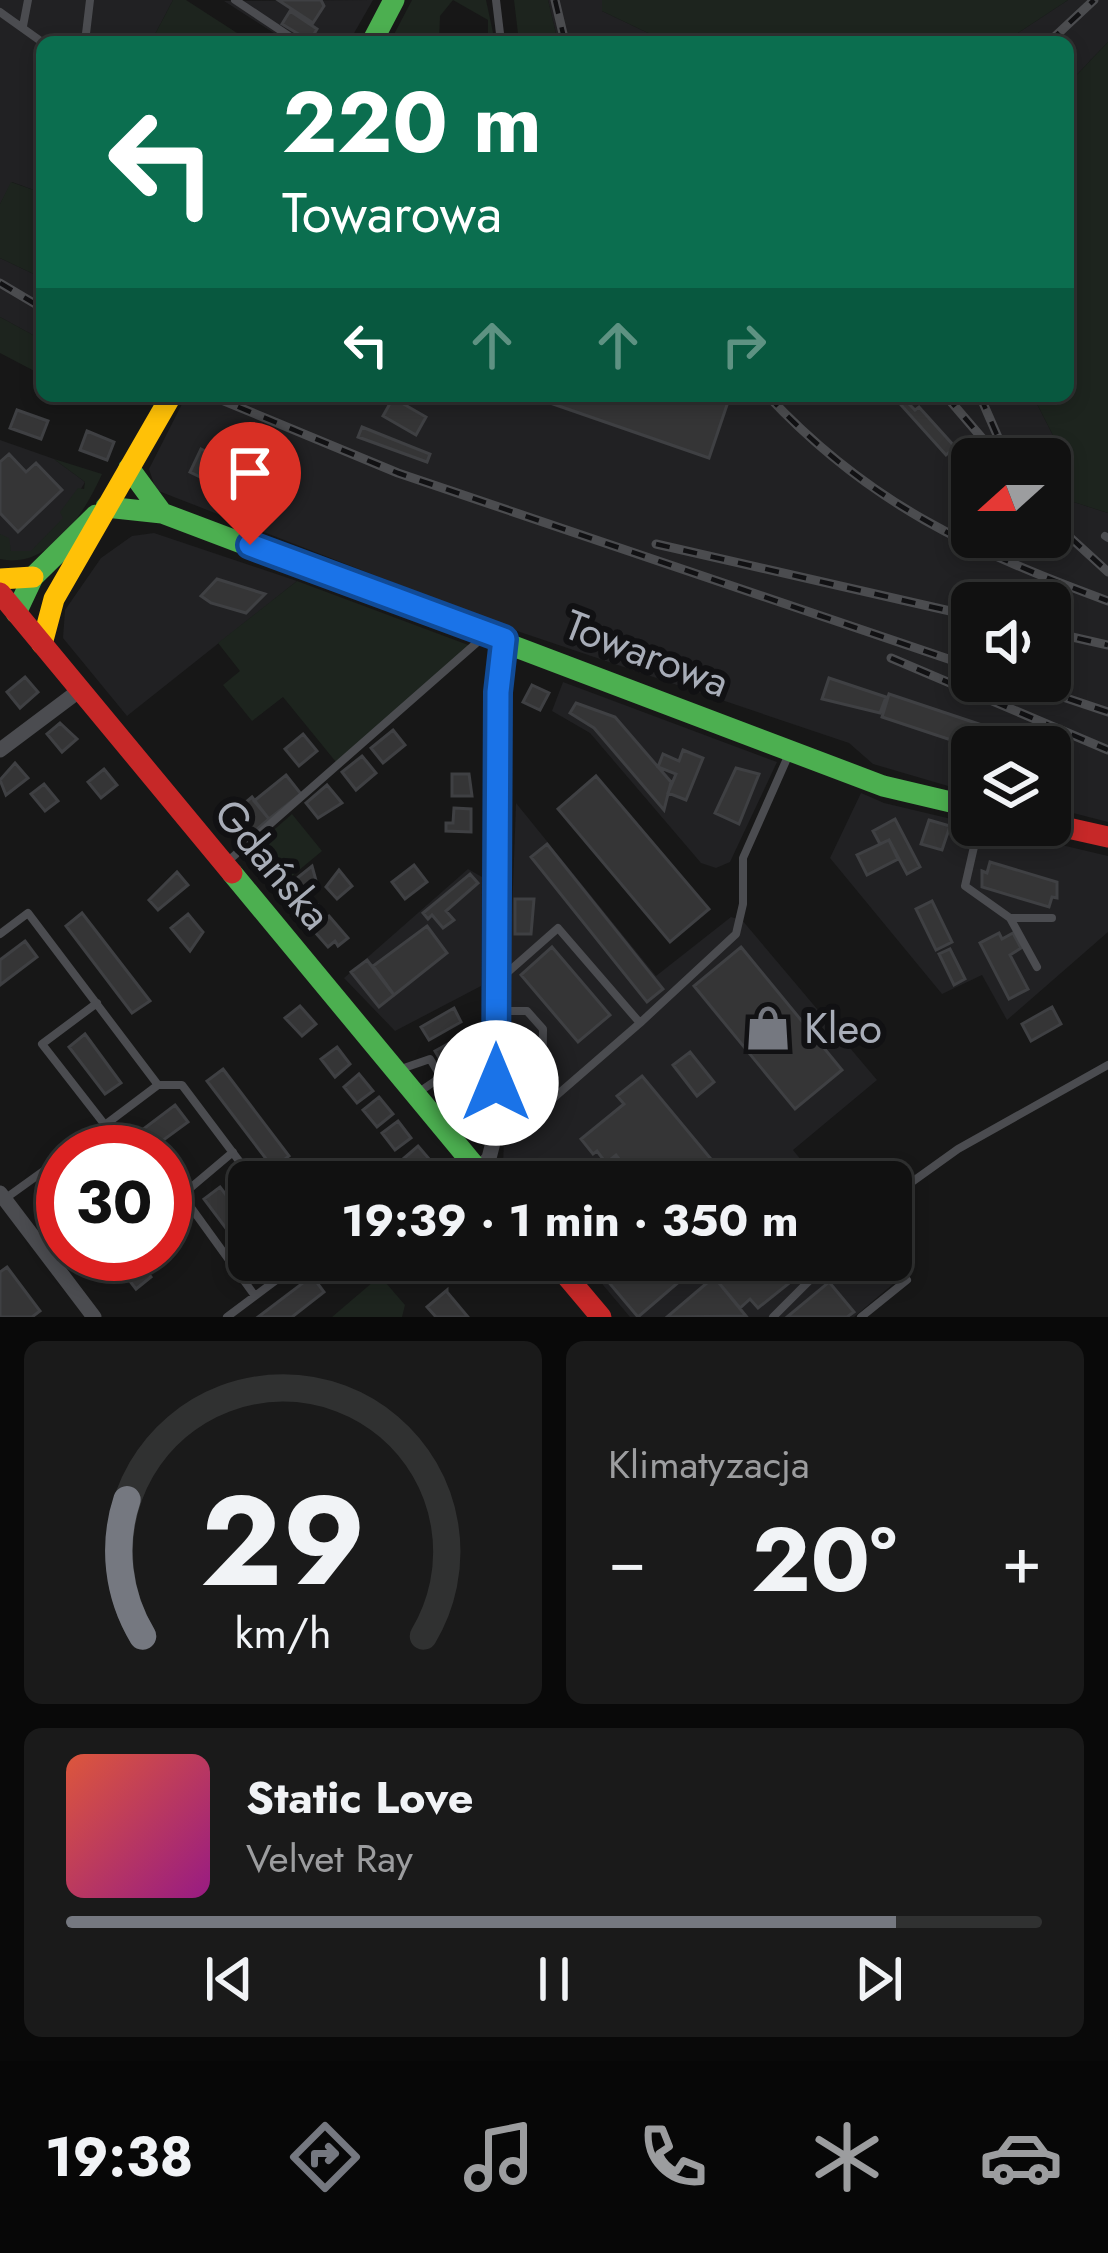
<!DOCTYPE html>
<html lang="pl">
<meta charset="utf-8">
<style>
:root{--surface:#111;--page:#1a1a1a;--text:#f1f3f6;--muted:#9c9d9f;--line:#303131;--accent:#757880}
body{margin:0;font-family:Jost,sans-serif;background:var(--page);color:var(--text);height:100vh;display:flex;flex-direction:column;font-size:45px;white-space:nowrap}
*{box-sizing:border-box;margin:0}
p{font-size:39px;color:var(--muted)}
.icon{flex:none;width:66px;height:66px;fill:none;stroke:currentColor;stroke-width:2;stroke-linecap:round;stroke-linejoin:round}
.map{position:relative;height:1317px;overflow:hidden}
.details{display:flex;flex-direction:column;gap:24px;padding:24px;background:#090909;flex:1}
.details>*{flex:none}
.banner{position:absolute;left:36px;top:36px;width:1038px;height:366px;border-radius:18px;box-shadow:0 6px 18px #0003,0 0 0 3px var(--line);background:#0b6e4f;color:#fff;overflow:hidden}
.needle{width:78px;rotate:249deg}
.buttons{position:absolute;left:951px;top:438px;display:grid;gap:24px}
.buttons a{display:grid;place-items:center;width:120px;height:120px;border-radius:18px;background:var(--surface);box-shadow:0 6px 18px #0003,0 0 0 3px var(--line);font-size:60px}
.speed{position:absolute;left:36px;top:1125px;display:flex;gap:24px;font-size:60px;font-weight:700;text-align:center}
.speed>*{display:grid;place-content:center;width:156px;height:156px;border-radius:50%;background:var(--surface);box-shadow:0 6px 18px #0003,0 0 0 3px var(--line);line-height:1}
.speed .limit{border:18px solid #d22;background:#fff;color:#111}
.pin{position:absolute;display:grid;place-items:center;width:102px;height:102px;color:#fff;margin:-123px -51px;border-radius:50% 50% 50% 0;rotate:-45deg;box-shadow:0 0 12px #0007}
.pin .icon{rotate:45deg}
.me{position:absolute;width:132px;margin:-66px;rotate:0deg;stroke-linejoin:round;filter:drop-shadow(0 0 9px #0008)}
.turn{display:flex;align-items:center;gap:42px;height:252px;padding:0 48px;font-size:54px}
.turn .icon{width:156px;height:156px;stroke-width:2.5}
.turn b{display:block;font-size:84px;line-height:102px}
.lanes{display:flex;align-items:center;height:114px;padding:0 48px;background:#0003;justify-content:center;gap:60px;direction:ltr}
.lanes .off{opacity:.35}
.big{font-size:90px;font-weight:700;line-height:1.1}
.details .card{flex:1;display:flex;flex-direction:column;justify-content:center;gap:18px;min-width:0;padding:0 42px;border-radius:18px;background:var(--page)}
.details .dial{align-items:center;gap:0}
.dial svg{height:312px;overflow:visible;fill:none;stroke:var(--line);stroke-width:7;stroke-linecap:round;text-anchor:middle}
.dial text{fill:var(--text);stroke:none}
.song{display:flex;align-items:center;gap:36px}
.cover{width:144px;height:144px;border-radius:18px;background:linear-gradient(135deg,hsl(10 70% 55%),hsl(310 70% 35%))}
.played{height:12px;border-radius:6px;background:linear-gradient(90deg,var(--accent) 85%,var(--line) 85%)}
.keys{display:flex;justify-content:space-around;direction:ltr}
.heat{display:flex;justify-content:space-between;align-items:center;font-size:66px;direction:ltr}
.details .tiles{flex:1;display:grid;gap:24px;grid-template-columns:1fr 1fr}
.card:last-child{grid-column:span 2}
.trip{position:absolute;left:228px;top:1161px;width:684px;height:120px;border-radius:18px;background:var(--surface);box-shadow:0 6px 18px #0003,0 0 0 3px var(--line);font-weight:700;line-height:120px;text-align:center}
.menu{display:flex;height:192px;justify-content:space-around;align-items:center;background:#070707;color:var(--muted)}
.menu .icon{width:84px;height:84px}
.menu .selected{color:var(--accent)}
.menu b{font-size:54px;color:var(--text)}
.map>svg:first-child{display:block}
.built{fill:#212123;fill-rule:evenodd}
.green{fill:#1d241e}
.building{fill:#353536;stroke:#3f4043;stroke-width:3}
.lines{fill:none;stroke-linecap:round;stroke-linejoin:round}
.lane{stroke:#4b4c50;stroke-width:8}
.street{stroke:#4b4c50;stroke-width:15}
.fast{stroke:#4caf50;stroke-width:21}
.slow{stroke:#ffc107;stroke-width:21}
.jam{stroke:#c62828;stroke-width:21}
.rail-casing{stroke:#4b4c4f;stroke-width:9}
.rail{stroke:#111113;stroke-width:4.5;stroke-dasharray:14;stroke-linecap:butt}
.route-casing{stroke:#114b97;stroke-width:30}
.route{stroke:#1a73e8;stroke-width:21}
.labels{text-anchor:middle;stroke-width:12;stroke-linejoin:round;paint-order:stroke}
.street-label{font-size:42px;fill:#a8adb8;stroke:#111113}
.poi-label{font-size:42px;fill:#a8adb8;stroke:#111113;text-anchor:start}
</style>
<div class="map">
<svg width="1108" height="1317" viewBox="0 0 1108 1317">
<rect width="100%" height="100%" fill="#171717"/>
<path class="built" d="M0 0H173L151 42H42V193L12 182 0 204Z
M373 0 349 42H288L224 1Z
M548 0H602V11L667 42H558Z
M1068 0H1108V42L1068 84V42H1004Z
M0 258 42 278V340L0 317Z
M186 396H1033L1063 455 1055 496 1108 513V822L1050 807V747H972V793L873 764 849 743 520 632 156 490 149 469ZM972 459H1050V537H972ZM972 603H1050V681H972Z
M0 440 54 459 85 482 63 519 32 551H11L0 534Z
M154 533 297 581 127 716 63 638 65 610 101 558 132 536Z
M563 682 777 762 730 862 716 868 701 863 590 733 552 711Z
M861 793 884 803 1108 856V932L1007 1020 982 975 942 994 830 858Z
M516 803 656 976 731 917 742 920 877 1080 793 1150 819 1182H517L503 1166Z
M468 869 482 877 481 986 395 1031 344 978Z
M582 1260H884L899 1279 854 1317H630Z"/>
<path class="green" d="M173 0H186L251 42H151Z
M412 0H486L495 42H488V20L453 0 440 16 439 42H390Z
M548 0 558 42H519L514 0Z
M602 0H1068L1004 42H667L602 11Z
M1108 42V513L1055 496 1063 455 1033 396H1068V84Z
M11 182 42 193V278L0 258V204Z
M0 317 42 340V375L0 353Z
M54 459 102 474C84 514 49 570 0 559V534L9 538 11 551H31L63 518 60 512 78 488 84 489 85 482Z
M297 581 471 646 336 762 283 697 252 721 223 685 240 671 218 643Z
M292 814 322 851 274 891 244 856Z
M481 1066 480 1138 478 1139 438 1090 445 1086 449 1090Z
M380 1276 405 1305 402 1317H332Z"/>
<path class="building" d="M278 0H321L324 6 313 23Z
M290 11 317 29 310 41 282 24Z
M530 396H730L709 458Z
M893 396H910L907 402 915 410 919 407 955 447 946 455Z
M393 398 426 417 416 435 383 416Z
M17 410 48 421 41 439 10 428Z
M362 427 430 454 427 462 358 437Z
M87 431 114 442 107 460 80 450Z
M201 449 267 480 256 504 190 472Z
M9 454 26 472 36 463 62 490 18 532 0 513V462Z
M217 579 265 594 246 613 211 603 201 596Z
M25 677 38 692 20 708 7 692Z
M829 678 886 697 880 713 822 699Z
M532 685 549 693 540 710 523 702Z
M889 694 1009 734 1005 747H972L882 717Z
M576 703 615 717 671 782 664 810 594 728 570 713Z
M60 723 77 739 62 752 47 734Z
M393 730 405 745 383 763 371 748Z
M303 734 317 751 299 766 285 749Z
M683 750 703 758 686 800 668 793 676 774 658 767 663 754 679 761Z
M362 756 376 773 356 790 342 772Z
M15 763 28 778 6 795 0 780Z
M736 768 759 774 739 824 715 813Z
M104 769 117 785 101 798 88 782Z
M452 774H469L472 796H452Z
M286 775 301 794 269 819 254 801Z
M596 776 709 909 670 942 558 809Z
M44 784 58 801 45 811 31 794Z
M327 785 342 803 318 818 306 803Z
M252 797 269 819 249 836 232 814Z
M454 808 471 809V832L446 831V823H453Z
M895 819 920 867 907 874 889 840 880 844 873 831Z
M929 820 950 826 942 850 921 844Z
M889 840 898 859 867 875 857 855Z
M547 844 663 989 647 1002 531 857Z
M990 862 1057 882V898L1052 897 1049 907 982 887V871L987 873Z
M414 865 427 882 405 899 392 882Z
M312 866 318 888 309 895 317 904 302 916 281 891Z
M339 870 352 886 337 899 326 887Z
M177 872 188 885 158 910 149 900Z
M470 874 478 883 446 911 454 920 443 928 432 915 428 919 423 913Z
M515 899H534L531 934H515Z
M932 901 952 942 936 950 916 909Z
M82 913 150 1001 132 1013 66 926Z
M188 914 203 932 190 951 171 928Z
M329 916 348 938 338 946 335 941 328 947 313 930Z
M427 926 447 953 394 995 373 966Z
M999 933 1002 939 1013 933 1021 948 1010 955 1028 989 1009 999 980 943Z
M25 941 37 957 0 985V960Z
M552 947 610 1015 578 1042 521 975Z
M741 947 842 1070 795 1109 694 986Z
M950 949 965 979 954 985 939 954Z
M367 960 394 995 379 1007 351 972Z
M300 1006 316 1024 302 1036 285 1018Z
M1052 1007 1061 1024 1031 1041 1022 1024Z
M454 1008 461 1022 429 1040 421 1027Z
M513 1032 530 1033 529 1077 512 1076Z
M85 1034 121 1083 105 1094 69 1047Z
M453 1041 467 1068 450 1077 435 1051Z
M337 1047 350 1064 335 1077 321 1059Z
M690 1052 714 1082 697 1096 673 1065Z
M223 1069 289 1156 273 1168 207 1081Z
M359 1074 373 1091 357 1103 344 1087Z
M642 1076 730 1182H638L616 1155 606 1163 597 1151 593 1154 581 1139 624 1104 617 1096Z
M379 1097 393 1114 377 1127 363 1110Z
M175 1105 188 1122 147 1152H113Z
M398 1121 411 1138 395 1150 382 1133Z
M418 1146 430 1160 414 1173 403 1159Z
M220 1187 249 1225V1259L204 1199Z
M109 1254H134L151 1277 136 1289Z
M590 1260H681L686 1266 676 1274 681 1280 638 1317Z
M735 1260H768L788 1284 758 1308 750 1299 740 1308 714 1277Z
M7 1267 40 1311 32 1317H0V1272Z
M312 1276 324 1292 292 1317H258Z
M714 1277 746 1316 667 1317Z
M829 1282 854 1312 847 1317H787Z
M447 1290V1292L468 1317H436L427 1307Z"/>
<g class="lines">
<path class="lane" d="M235 0 298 42
M496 0 501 42
M0 12 42 42
M23 26 28 0
M85 42 90 0
M1105 536 1108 538
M979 825 965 886 1010 918 1037 967
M227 862 481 639
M1012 918H1052
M0 934 28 913 158 1085H182L255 1182
M496 972H508L558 928 640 1023 542 1108
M97 1003 42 1044 105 1125
M497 1011H527L543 1029 542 1108 497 1109
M640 1023 736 934 743 904V858L789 754
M462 1055 494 1057
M401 1069 430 1059 441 1077 416 1094
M69 1152 158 1085
M233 1152 182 1195 255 1296
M891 1197 958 1149 1108 1065
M6 1198 63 1157
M227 1317 303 1260
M773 1317 830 1260
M861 1317 907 1280"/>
<path class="street" d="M0 750 80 690
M478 1170 489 1158 496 1131 498 691 504 639
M0 1193 94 1317"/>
<path class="fast" d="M372 42 394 0
M129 468 162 513
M106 507 162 513 883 786 972 807
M16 613 33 577 96 515
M232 873 488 1182"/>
<path class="slow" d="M0 579 33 577
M42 644 54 599 171 396"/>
<path class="jam" d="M0 593 232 873
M1050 824 1108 837
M553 1260 601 1317"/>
<g class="rail-casing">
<path id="rail" d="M555 0 565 42
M1049 42 1094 0
M0 283 42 308
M212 396 398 473 972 667
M768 396C869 504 972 551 1108 601
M946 396 1000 459
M980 396 1004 451
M1050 519 1108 572
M656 544 972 616
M1050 632 1108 645
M891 658 1108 750
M1015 681 1108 712"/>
</g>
<use href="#rail" class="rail"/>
</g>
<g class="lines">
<g class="route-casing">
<path id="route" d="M250 545 504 639 498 692 496 1083"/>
</g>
<use href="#route" class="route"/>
</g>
<defs>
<g id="shop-bare" transform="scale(3.6)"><path d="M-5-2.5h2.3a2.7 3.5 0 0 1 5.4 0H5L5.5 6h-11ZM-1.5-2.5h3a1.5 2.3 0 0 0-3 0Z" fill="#757880" stroke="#111113" stroke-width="2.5" paint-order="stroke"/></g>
</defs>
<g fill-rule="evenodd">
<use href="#shop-bare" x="768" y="1028"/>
</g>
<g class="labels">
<g class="street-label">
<text transform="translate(647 653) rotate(21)" y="15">Towarowa</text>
<text transform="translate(273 864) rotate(50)" y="15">Gdańska</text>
</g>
<g class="poi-label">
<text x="804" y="1043">Kleo</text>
</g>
</g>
</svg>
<div class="buttons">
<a><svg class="needle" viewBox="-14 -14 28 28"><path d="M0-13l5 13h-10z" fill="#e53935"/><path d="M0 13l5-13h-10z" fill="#9c9d9f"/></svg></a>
<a><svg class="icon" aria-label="sound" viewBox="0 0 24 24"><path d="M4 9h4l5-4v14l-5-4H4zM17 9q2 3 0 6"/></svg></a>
<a><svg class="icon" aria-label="layers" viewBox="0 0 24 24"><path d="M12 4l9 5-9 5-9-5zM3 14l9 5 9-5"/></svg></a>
</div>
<div class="speed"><div class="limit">30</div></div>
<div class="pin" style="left:250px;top:545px;background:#d93025"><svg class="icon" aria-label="arrive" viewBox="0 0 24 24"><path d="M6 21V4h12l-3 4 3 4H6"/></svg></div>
<svg class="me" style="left:496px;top:1083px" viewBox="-20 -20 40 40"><circle r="19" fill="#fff"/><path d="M0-13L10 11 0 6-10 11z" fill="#1a73e8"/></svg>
<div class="trip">19:39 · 1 min · 350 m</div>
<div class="banner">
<div class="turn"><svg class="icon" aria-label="left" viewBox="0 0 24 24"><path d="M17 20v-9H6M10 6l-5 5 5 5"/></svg><div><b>220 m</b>Towarowa</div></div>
<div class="lanes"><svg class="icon" aria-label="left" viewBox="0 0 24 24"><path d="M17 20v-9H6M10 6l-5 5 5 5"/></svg><svg class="icon off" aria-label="ahead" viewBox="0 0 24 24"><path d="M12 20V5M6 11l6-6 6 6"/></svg><svg class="icon off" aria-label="ahead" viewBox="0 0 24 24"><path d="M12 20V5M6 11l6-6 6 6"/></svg><svg class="icon off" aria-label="right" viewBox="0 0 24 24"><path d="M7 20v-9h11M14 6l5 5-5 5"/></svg></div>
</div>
</div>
<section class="details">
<div class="tiles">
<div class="card dial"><svg viewBox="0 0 100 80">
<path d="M14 69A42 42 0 1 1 86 69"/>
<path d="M14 69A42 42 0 0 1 10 34" stroke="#757880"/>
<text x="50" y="56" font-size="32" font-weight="700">29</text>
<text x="50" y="72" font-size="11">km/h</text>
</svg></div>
<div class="card"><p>Klimatyzacja</p>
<div class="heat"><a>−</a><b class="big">20°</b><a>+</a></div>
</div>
<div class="card">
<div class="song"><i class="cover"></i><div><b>Static Love</b><p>Velvet Ray</p></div></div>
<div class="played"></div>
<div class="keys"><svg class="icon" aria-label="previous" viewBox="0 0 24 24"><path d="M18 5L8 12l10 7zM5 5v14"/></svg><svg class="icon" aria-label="pause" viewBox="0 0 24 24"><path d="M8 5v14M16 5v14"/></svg><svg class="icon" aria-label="next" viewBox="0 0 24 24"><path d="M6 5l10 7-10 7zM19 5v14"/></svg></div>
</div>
</div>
</section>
<nav class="menu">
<b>19:38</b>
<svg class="icon selected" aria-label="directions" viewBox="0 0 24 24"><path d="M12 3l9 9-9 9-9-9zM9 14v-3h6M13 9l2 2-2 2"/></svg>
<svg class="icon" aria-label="music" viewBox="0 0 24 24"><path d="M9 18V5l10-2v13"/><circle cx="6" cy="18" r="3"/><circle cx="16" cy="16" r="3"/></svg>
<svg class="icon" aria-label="phone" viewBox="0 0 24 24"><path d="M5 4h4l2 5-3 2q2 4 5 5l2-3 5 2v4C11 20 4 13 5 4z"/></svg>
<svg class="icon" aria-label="climate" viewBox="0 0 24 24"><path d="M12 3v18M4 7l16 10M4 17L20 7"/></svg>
<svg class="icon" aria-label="car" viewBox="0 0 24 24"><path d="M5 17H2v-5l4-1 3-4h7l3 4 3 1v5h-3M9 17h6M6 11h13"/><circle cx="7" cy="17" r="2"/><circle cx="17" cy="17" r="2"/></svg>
</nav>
